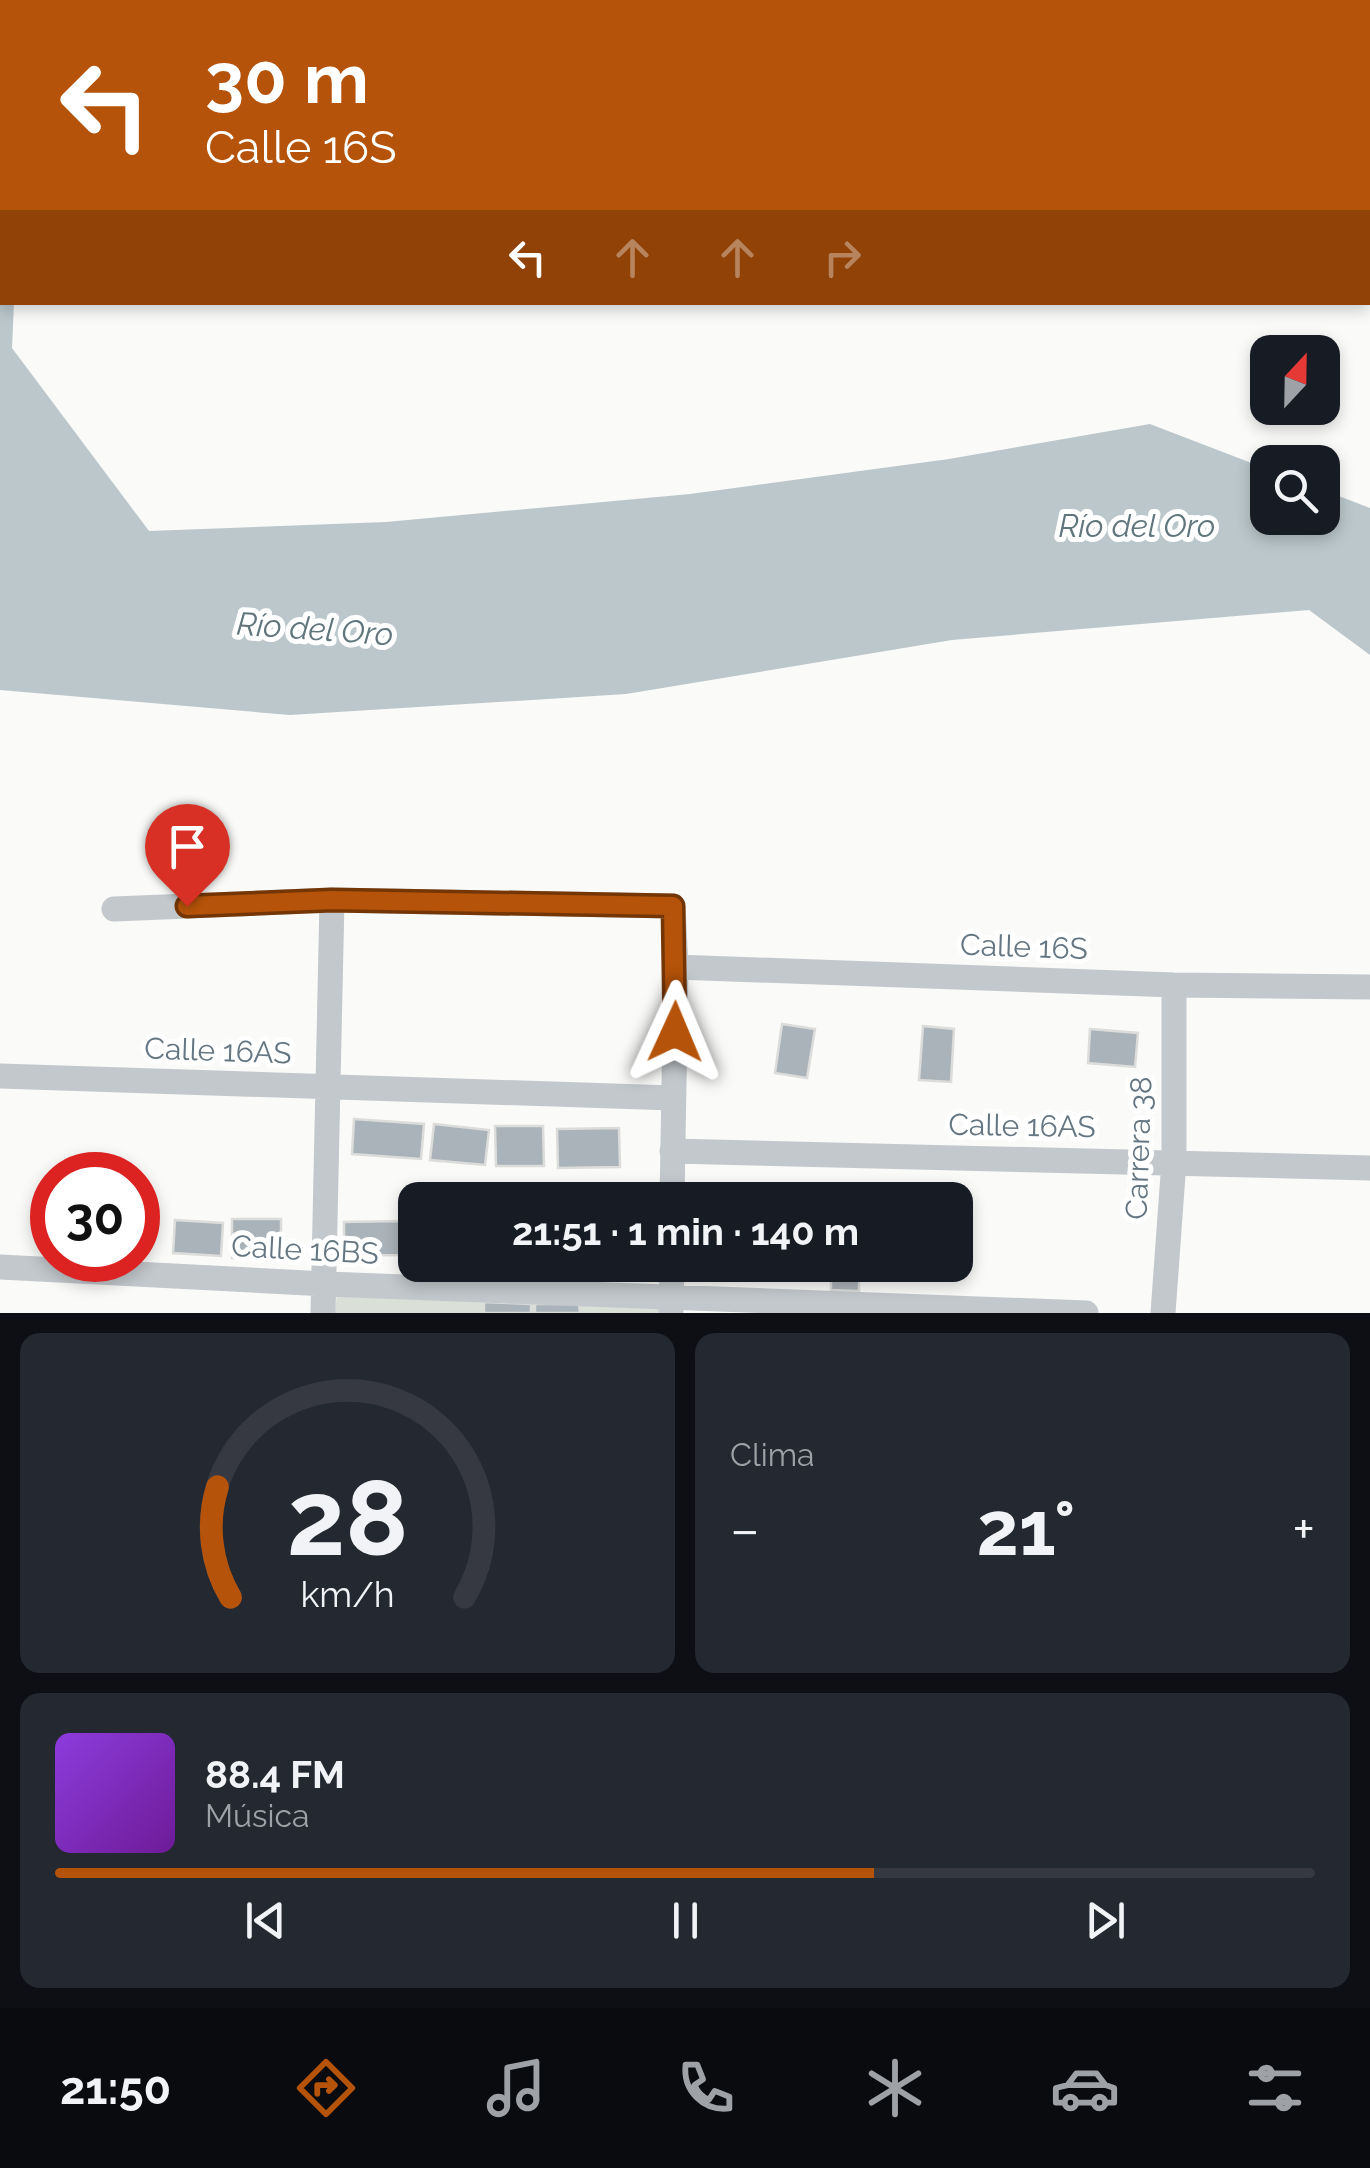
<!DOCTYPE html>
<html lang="es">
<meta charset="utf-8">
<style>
:root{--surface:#171b24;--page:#242831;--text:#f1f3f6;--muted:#9ea1a6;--line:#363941;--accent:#b45309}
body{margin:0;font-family:Raleway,sans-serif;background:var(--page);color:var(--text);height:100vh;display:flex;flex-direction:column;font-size:38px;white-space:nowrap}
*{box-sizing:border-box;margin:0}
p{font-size:32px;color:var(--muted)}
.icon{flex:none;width:55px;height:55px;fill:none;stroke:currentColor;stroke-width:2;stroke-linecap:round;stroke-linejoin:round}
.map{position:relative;height:1313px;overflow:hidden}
.side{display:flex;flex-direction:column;gap:20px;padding:20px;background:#0d0f14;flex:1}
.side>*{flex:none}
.guide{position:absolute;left:0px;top:0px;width:1370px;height:305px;box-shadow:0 5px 15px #0003;background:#b45309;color:#fff;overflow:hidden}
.needle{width:65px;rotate:22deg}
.fabs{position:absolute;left:1250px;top:335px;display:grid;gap:20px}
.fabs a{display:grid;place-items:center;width:90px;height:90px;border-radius:20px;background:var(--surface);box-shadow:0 5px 15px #0003;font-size:50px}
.speed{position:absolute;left:30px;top:1152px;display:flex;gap:20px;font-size:50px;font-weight:700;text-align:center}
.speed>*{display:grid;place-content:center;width:130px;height:130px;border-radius:50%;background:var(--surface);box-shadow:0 5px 15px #0003;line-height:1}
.speed .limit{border:15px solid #d22;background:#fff;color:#111}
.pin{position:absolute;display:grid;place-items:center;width:85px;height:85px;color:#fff;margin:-102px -42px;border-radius:50% 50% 50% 0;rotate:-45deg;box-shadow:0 0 10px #0007}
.pin .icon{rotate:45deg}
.me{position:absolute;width:110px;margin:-55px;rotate:1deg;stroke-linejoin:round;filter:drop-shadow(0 0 8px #0008)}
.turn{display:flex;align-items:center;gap:35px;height:210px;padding:0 40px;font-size:45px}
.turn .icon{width:130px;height:130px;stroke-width:2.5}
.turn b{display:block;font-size:70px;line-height:85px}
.lanes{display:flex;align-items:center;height:95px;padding:0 40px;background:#0003;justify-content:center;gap:50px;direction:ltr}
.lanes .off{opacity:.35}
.big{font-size:75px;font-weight:700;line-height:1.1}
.side .card{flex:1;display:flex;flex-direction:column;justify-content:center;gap:15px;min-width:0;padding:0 35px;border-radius:20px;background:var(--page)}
.side .dial{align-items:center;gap:0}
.dial svg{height:260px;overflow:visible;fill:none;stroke:var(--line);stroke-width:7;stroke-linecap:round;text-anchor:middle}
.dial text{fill:var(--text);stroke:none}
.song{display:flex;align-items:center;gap:30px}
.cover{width:120px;height:120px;border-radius:15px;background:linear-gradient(135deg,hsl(270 70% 55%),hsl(280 70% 35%))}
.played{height:10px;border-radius:5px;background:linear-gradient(90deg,var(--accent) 65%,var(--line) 65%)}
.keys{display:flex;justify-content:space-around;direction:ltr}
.heat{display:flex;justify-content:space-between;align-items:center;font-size:55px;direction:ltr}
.side .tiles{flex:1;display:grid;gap:20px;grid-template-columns:1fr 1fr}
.card:last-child{grid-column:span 2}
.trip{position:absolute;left:398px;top:1182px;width:575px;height:100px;border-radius:20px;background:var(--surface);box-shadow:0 5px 15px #0003;font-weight:700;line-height:100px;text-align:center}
.tabs{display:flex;height:160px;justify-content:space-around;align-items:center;background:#090b0e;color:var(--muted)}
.tabs .icon{width:70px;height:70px}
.tabs .on{color:var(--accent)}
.tabs b{font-size:45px;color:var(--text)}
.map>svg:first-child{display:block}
.green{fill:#dadfd7}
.water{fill:#bbc7cb}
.building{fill:#aab3b9;stroke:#dcdcda;stroke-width:2.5}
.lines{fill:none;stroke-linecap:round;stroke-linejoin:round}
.minor{stroke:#c3c8cc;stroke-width:25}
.route-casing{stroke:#753606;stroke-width:25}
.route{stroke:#b45309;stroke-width:18}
.labels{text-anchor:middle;stroke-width:10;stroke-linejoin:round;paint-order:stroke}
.street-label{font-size:30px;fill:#657683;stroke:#fff}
.water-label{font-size:32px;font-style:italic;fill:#60757c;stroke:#fff}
</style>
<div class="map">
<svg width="1370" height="1313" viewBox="0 0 1370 1313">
<rect width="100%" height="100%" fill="#fafaf8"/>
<path class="green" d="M337 1293 660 1304 659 1313H335Z"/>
<path class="water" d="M0 0H24L2 2V302L14 303 12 348 149 531 386 522 690 494 949 459 1150 424 1267 469 1268 518H1322L1323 490 1370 508V655L1309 610 952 640 626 694 290 715 0 690Z"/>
<path class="building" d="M782 1024 815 1029 807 1078 775 1073Z
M923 1026 954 1029 951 1082 919 1080Z
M1090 1029 1138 1033 1135 1067 1088 1063Z
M354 1119 424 1124 421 1159 352 1154Z
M434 1124 489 1130 485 1165 430 1160Z
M495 1126H543L544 1166H496Z
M619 1128 620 1167 558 1168 557 1129Z
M44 1214H52V1251H44Z
M138 1215H148L149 1250H138Z
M232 1219H281V1258H232Z
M175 1220 223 1223 221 1256 173 1253Z
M408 1220 415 1221V1262H406Z
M400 1221V1255L344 1256V1222Z
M831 1265H859V1291L831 1290Z
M484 1302 531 1304V1313H484Z
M535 1304H579L580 1313H535Z"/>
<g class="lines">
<path class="minor" d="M1329 0V2
M1368 172 1370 183
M114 909 332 900 673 906 676 967 672 1200
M676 967 1174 985 1370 987
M0 1076 673 1098
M672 1151 1370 1168
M0 1267 326 1284 1086 1313
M671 1310 672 1265
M323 1313 332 900
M1163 1313 1174 1161V985"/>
</g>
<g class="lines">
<g class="route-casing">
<path id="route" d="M187 906 332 900 673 906 675 1032"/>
</g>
<use href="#route" class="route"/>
</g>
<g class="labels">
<g class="street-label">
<text transform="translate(1024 947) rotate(2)" y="10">Calle 16S</text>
<text transform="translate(218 1051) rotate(2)" y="10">Calle 16AS</text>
<text transform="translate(1022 1126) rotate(1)" y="10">Calle 16AS</text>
<text transform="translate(1139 1148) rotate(-88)" y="10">Carrera 38</text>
<text transform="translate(305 1250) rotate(3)" y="10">Calle 16BS</text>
</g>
<g class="water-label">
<text x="1137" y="537">Río del Oro</text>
<text transform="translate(315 629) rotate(4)" y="11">Río del Oro</text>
</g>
</g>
</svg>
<div class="fabs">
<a><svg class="needle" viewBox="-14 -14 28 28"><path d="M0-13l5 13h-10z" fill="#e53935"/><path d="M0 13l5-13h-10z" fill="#9ea1a6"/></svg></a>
<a><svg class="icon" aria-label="search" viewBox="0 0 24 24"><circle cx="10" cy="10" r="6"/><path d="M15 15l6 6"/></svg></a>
</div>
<div class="speed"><div class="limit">30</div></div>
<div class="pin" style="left:187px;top:906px;background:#d93025"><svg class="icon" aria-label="arrive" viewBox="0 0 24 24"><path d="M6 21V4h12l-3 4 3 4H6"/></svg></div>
<svg class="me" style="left:675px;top:1032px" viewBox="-20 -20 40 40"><path d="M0-17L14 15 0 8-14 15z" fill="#b45309" stroke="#fff" stroke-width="4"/></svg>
<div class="trip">21:51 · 1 min · 140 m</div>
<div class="guide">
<div class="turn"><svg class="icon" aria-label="left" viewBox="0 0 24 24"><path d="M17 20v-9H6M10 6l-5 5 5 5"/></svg><div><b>30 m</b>Calle 16S</div></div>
<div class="lanes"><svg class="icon" aria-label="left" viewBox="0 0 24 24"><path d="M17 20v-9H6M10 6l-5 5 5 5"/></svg><svg class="icon off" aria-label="ahead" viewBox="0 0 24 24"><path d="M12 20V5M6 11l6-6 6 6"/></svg><svg class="icon off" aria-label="ahead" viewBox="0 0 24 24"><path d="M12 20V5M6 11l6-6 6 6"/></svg><svg class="icon off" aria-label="right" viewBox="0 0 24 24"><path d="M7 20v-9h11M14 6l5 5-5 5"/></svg></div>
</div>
</div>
<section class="side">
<div class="tiles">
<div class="card dial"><svg viewBox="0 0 100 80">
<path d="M14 69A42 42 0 1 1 86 69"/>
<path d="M14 69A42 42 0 0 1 10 35" stroke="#b45309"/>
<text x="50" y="56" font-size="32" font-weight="700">28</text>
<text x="50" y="72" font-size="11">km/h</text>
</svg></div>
<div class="card"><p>Clima</p>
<div class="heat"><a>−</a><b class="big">21°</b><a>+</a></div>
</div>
<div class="card">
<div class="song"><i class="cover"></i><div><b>88.4 FM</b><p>Música</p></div></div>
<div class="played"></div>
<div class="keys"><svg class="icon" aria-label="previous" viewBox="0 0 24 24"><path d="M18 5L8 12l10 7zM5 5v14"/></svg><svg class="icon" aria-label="pause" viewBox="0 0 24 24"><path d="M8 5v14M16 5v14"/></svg><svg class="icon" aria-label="next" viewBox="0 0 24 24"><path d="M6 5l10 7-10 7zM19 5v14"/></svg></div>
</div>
</div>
</section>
<nav class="tabs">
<b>21:50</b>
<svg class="icon on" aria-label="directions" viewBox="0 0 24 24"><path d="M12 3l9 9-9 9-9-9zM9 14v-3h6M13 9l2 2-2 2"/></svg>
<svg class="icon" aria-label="music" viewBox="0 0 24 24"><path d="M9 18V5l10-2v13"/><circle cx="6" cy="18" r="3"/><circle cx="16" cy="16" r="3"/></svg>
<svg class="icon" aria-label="phone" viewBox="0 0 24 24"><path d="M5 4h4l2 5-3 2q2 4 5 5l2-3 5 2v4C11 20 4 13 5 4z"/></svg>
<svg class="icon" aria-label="climate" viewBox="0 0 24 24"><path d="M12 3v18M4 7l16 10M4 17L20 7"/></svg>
<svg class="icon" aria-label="car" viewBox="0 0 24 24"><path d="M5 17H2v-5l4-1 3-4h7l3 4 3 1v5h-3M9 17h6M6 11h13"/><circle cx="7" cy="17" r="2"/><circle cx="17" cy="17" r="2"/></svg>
<svg class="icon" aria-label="filters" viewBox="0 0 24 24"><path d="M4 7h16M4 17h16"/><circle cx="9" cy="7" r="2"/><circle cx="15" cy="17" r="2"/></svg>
</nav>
